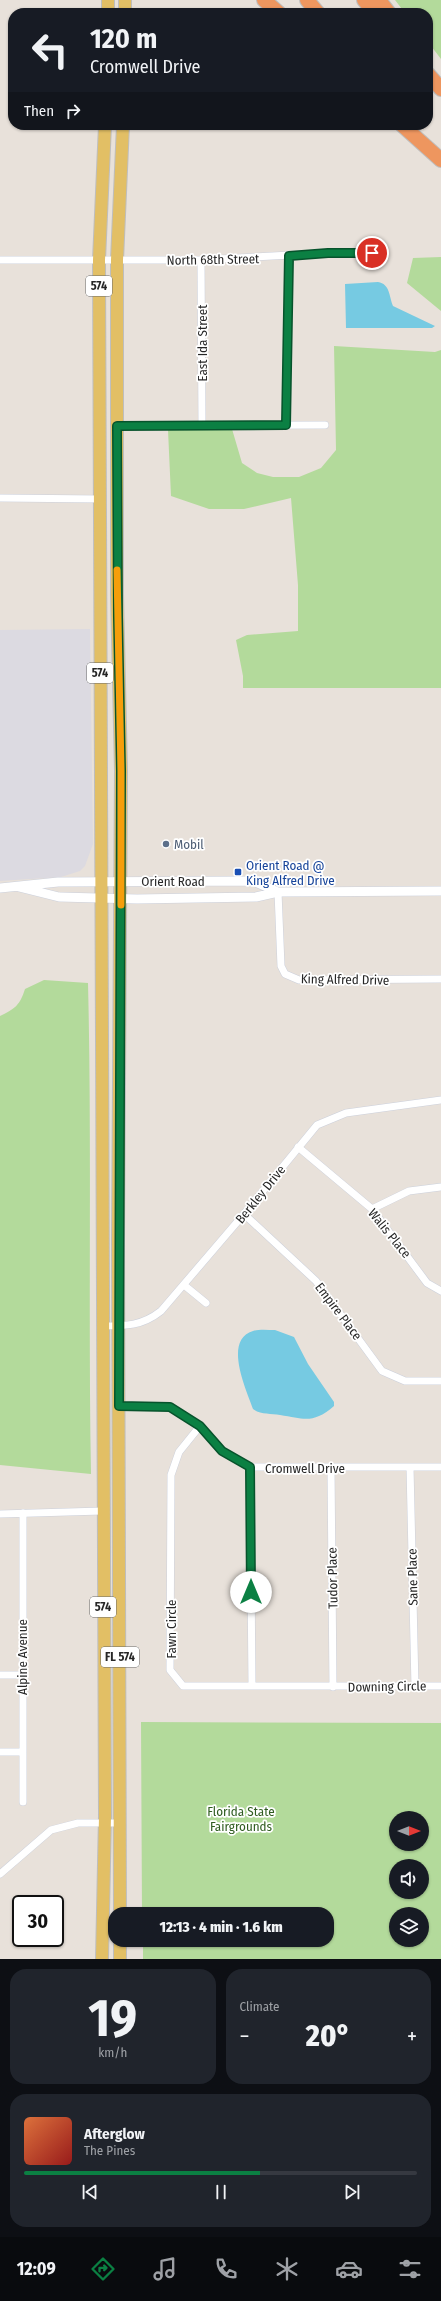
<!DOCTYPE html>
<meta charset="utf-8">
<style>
:root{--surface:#171b24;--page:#20242c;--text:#f1f3f6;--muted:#9ea1a6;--line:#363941;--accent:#0b8043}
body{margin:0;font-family:"Fira Sans Condensed",sans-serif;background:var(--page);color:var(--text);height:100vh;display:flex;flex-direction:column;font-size:15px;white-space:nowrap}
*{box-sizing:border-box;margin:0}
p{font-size:13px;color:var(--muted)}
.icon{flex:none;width:22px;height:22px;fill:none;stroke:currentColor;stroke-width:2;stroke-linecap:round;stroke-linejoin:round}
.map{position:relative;height:1959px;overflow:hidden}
.side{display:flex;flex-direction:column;gap:10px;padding:10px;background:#0d0f14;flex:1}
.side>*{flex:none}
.guide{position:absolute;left:8px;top:8px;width:425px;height:122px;border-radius:16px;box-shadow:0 1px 3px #0004;background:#171b24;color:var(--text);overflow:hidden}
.needle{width:26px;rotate:90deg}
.fabs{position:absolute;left:389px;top:1811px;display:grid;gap:8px}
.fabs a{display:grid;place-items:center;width:40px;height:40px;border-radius:50%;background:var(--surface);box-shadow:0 1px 3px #0004;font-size:20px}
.speed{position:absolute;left:12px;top:1895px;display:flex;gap:8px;font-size:20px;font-weight:700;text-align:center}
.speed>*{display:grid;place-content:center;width:52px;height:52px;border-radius:50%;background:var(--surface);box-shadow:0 1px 3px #0004;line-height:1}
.speed .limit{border:2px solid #111;border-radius:6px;background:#fff;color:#111}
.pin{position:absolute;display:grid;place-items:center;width:34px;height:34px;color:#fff;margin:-17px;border:2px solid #fff;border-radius:50%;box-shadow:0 1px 4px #0007}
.me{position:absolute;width:44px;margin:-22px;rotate:0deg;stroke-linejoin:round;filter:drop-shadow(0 0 3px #0008)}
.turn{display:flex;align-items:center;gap:14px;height:84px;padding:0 16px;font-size:18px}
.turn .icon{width:52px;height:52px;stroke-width:2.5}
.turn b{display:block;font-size:28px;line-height:34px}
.then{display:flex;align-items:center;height:38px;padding:0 16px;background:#0003;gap:8px;font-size:15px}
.big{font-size:30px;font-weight:800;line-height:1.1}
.side .widget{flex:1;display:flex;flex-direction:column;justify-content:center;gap:6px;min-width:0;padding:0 14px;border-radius:16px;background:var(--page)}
.side .dial{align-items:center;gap:0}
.dial b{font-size:52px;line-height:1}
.song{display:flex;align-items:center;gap:12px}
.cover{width:48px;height:48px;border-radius:6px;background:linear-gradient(135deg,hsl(20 70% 55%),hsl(0 70% 35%))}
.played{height:4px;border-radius:2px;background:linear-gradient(90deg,var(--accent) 60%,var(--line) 60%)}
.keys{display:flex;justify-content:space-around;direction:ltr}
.heat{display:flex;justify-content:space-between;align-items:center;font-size:22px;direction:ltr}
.side .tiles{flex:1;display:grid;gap:10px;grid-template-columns:1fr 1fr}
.widget:last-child{grid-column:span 2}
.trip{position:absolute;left:108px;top:1907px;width:226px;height:40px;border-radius:16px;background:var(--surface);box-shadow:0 1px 3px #0004;font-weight:800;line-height:40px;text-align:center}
.tab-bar{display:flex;height:64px;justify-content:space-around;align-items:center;background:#090b0e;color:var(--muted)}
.tab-bar .icon{width:28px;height:28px}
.tab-bar .current{color:var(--accent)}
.tab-bar b{font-size:18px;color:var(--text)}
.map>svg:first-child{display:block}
.industrial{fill:#dcdae1}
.green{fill:#b3da9b;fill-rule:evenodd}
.water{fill:#76cae2}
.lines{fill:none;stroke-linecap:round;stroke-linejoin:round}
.minor-casing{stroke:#ccd0db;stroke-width:8}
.tertiary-casing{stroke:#ccd0db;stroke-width:10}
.primary-casing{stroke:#bebebe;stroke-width:14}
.motorway-casing{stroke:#bebebe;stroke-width:16}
.minor{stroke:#fff;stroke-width:7}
.tertiary{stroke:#fff;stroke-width:9}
.primary{stroke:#e2bf65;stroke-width:12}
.motorway{stroke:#ee965f;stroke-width:14}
.route-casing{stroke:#07532c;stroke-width:10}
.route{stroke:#0b8043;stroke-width:7}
.slow{stroke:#f59e0b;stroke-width:7}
.service-dot{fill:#5c6f8a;stroke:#fff;stroke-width:1.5}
.transit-dot{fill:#1a4fb4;stroke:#fff;stroke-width:1.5}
.labels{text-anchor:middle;stroke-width:3.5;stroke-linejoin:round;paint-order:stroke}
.shield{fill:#fff;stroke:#686868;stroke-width:1}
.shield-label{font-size:12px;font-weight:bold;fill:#272727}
.street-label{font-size:13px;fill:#272727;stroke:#fff}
.service-label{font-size:13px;fill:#4e5e75;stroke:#fff;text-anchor:start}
.transit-label{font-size:13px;fill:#164399;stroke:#fff;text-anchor:start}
.park-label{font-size:13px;fill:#2f5c20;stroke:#fff}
</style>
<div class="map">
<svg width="441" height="1959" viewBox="0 0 441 1959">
<rect width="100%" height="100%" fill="#e8e1da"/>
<path class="industrial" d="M90 629 93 844 85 866 80 871 61 877 0 881V630Z"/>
<path class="green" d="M395 0H441V59L428 42V13H405Z
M441 257V311L407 283 413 258Z
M334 346 435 352 441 350V688H243V676L236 640 247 635 298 631V585L291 498 244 509H209L171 496 168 430 232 429 242 463 257 473 273 477H299L321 468 336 450Z
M44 980 88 983C92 1147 88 1310 91 1474L0 1465V1016C15 1009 20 1005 25 989Z
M141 1722 441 1723V1959H143V1940H327V1914H142ZM396 1818H422V1844H396ZM396 1866H422V1892H396ZM396 1914H422V1940H396Z"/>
<path class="water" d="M378 282C390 284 389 296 393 306L435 326 432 328H346L345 284Z
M275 1330 294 1337 308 1364 334 1402V1406C313 1424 305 1419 280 1415 271 1413 261 1415 253 1409 246 1389 223 1340 253 1331 259 1329 268 1330 275 1330Z"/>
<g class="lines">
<g class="minor-casing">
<path id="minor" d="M0 260H201L327 253H372
M201 260 202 426
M286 425 289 256
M117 426 325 425
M0 498 100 499
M278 892 281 966 285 974 299 980 441 979
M298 1147 372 1209 427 1283 441 1291
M372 1209 409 1191 441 1187
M244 1214 316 1281 382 1371 405 1381H441
M184 1285 206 1303
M102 1326C126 1326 142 1326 161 1311L244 1214 317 1125 346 1113 441 1100
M119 1406 170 1407 200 1426 222 1451 250 1467H441
M200 1426 179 1452 171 1475 170 1670 183 1686H441
M250 1467 252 1685
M410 1467 415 1687
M331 1468 333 1687
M0 1514 102 1511
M0 1675H22
M0 1752H23
M23 1802V1513
M0 1874 51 1830 78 1823H121"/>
</g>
<g class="tertiary-casing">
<path id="tertiary" d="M19 887 59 897 137 899 256 897 278 892 441 891
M0 888 58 882 253 881 278 892"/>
</g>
<g class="primary-casing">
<path id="primary" d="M125 0V13
M108 13V0
M120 1914 118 1240 121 771 117 594V260L123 125
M102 1959 105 1816 99 260 105 125
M120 1959V1940"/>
</g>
<g class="motorway-casing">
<path id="motorway" d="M264 0 279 13
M307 0 318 13
M364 0 375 13
M379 0 389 13
M428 74 441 89
M402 125 441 160"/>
</g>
<use href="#minor" class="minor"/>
<use href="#tertiary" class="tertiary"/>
<use href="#primary" class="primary"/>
<use href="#motorway" class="motorway"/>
</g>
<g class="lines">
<g class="route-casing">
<path id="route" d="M251 1592 250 1467 222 1451 200 1426 170 1407 119 1406 121 771 118 617 117 426 286 425 289 256 328 253H372"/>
</g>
<use href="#route" class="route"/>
<path class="slow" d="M117 570 121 771V905"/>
</g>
<circle class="service-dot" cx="166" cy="844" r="4"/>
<rect class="transit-dot" x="234" y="868" width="8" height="8" rx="2"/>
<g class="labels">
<g class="shield">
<rect x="86" y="276" width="26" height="20" rx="3"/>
<rect x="87" y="663" width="26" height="20" rx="3"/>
<rect x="90" y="1597" width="26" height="20" rx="3"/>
<rect x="101" y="1647" width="38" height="20" rx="3"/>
</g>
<g class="shield-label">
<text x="99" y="290">574</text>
<text x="100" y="677">574</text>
<text x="103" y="1611">574</text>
<text x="120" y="1661">FL 574</text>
</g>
<g class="street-label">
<text transform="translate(213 259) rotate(-1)" y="5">North 68th Street</text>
<text transform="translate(202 343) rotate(-90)" y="5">East Ida Street</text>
<text x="173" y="886">Orient Road</text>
<text transform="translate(345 979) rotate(1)" y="5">King Alfred Drive</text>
<text transform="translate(260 1194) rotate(-51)" y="5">Berkley Drive</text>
<text transform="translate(390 1233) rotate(51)" y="5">Walis Place</text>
<text transform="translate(339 1311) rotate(53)" y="5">Empire Place</text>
<text x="305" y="1473">Cromwell Drive</text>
<text transform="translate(412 1577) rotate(-91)" y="5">Sane Place</text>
<text transform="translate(332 1578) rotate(-91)" y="5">Tudor Place</text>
<text transform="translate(171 1629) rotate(-90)" y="5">Fawn Circle</text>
<text transform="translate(22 1657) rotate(-90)" y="5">Alpine Avenue</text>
<text transform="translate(387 1686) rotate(-1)" y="5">Downing Circle</text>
</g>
<g class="service-label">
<text x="174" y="849">Mobil</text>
</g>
<g class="transit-label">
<text x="246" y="870">Orient Road @<tspan x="246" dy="15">King Alfred Drive</tspan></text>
</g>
<g class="park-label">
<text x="241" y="1816">Florida State<tspan x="241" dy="15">Fairgrounds</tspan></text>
</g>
</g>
</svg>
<div class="fabs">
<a><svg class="needle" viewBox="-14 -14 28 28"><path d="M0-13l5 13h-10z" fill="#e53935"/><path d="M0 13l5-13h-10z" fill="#9ea1a6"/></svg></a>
<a><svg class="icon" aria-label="sound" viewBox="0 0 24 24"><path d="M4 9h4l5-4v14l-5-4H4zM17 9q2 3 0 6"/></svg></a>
<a><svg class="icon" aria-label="layers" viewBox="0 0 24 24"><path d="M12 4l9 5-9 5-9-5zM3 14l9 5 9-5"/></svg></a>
</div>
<div class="speed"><div class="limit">30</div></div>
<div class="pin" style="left:372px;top:253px;background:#d93025"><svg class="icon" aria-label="arrive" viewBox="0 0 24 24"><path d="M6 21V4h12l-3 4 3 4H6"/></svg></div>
<svg class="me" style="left:251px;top:1592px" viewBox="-20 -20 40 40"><circle r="19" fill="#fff"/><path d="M0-13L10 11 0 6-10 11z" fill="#0b8043"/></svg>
<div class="trip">12:13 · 4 min · 1.6 km</div>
<div class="guide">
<div class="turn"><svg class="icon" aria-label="left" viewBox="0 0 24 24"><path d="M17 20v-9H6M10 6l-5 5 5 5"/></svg><div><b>120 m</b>Cromwell Drive</div></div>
<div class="then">Then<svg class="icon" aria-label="right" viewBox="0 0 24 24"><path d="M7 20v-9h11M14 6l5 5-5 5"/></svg></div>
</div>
</div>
<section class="side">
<div class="tiles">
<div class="widget dial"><b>19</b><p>km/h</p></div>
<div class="widget"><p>Climate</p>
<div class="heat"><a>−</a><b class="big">20°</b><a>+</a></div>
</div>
<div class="widget">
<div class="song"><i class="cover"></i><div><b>Afterglow</b><p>The Pines</p></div></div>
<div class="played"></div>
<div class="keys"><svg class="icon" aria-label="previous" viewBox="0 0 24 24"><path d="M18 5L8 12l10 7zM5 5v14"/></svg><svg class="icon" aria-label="pause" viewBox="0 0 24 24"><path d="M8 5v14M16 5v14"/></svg><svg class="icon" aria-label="next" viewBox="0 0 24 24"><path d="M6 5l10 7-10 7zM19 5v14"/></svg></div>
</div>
</div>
</section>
<nav class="tab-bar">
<b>12:09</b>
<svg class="icon current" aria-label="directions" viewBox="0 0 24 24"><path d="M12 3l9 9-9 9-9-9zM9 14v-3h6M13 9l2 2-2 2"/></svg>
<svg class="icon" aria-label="music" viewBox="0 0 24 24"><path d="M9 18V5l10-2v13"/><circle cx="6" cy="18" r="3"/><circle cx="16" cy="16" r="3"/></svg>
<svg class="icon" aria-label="phone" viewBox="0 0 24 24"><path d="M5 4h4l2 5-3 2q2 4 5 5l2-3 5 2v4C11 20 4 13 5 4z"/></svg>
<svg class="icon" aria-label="climate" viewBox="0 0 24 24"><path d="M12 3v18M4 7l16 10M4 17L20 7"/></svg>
<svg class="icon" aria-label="car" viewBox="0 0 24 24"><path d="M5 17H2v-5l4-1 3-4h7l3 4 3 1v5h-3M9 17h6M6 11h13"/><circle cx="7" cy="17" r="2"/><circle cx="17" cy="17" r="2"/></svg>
<svg class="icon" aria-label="filters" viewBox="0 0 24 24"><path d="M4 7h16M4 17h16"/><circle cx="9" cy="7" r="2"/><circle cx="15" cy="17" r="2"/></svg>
</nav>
